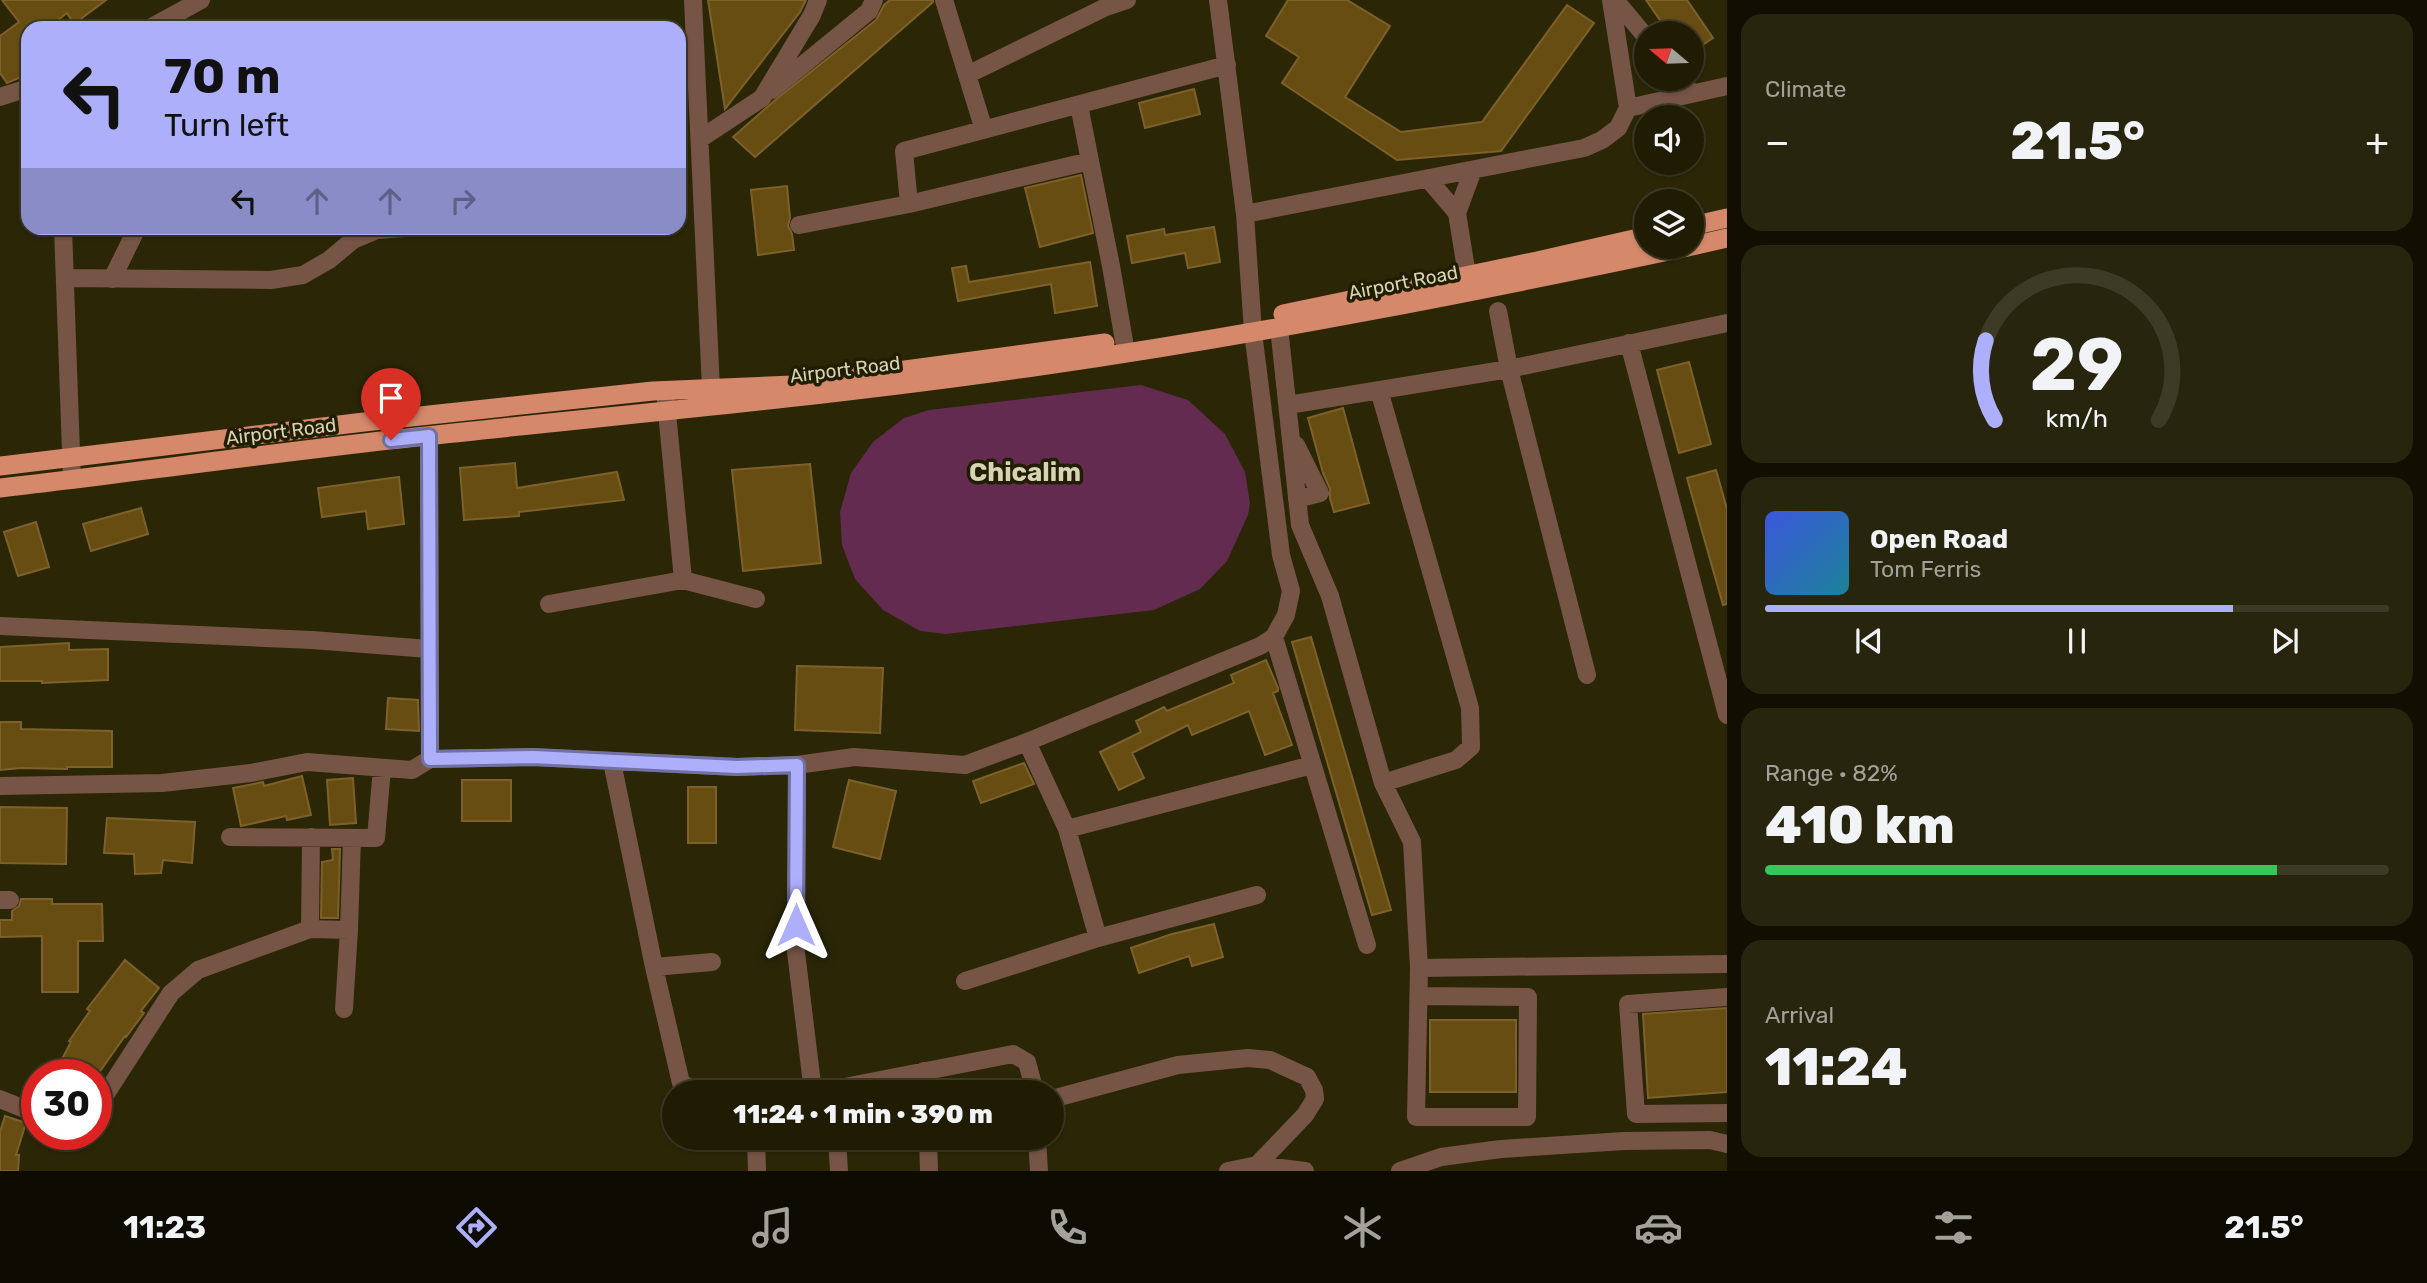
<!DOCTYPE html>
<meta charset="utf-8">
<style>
:root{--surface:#201c04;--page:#28250e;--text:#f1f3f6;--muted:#a2a19a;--line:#3d3a26;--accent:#adaffb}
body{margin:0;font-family:Rubik,sans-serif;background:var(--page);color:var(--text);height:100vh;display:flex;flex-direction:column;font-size:26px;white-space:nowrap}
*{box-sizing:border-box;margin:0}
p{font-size:23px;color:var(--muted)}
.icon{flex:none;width:38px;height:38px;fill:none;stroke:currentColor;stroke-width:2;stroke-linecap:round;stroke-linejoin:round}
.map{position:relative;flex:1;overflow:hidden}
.panel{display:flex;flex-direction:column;gap:14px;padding:14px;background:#120f02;width:700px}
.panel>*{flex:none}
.hud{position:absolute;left:21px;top:21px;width:665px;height:214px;border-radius:21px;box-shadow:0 2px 5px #0004,0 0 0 2px var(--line);background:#adaffb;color:#111;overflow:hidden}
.needle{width:46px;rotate:289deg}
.controls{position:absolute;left:1634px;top:21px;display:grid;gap:14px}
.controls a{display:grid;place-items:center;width:70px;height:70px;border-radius:50%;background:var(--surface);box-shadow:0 2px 5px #0004,0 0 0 2px var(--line);font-size:35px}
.speed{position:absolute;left:21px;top:1059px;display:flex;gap:14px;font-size:35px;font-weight:700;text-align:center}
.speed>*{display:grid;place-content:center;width:91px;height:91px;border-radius:50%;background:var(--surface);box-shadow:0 2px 5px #0004,0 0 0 2px var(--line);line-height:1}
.speed .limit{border:10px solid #d22;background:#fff;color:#111}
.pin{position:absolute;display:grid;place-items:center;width:60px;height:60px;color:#fff;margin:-72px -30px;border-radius:50% 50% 50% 0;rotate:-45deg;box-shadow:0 0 7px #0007}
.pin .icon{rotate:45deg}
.me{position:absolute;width:77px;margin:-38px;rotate:0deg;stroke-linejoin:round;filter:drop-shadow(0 0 5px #0008)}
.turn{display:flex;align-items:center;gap:24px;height:147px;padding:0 28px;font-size:32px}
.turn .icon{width:91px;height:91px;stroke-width:2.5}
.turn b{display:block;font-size:49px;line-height:60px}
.lanes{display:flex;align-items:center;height:66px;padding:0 28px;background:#0003;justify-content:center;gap:35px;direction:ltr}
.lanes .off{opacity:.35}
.big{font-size:52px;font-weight:800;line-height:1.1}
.panel .card{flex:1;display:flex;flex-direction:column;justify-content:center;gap:10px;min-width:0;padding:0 24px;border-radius:21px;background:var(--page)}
.panel .dial{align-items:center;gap:0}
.dial svg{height:182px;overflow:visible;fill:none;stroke:var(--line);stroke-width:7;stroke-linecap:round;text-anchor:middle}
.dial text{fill:var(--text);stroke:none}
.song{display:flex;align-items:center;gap:21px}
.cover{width:84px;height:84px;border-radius:10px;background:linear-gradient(135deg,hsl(230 70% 55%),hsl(190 70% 35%))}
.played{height:7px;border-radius:4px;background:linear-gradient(90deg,var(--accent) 75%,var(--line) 75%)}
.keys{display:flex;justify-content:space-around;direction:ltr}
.heat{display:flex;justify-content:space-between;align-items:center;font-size:38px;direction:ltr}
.charge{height:10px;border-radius:5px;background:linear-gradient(90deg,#34c759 82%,var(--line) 0)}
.trip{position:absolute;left:662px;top:1080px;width:402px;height:70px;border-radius:35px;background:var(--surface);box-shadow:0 2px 5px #0004,0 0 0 2px var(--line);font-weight:800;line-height:70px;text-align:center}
.tab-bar{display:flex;height:112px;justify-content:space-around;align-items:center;background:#0d0b02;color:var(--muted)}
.tab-bar .icon{width:49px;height:49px}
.tab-bar .selected{color:var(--accent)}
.tab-bar b{font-size:32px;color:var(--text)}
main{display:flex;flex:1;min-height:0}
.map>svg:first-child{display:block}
.green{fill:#632b50}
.building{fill:#674d12;stroke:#7d612a;stroke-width:2}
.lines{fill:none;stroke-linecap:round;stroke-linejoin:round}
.minor{stroke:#765446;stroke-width:18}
.trunk{stroke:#d5886a;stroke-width:19}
.route-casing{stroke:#7072a3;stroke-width:18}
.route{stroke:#adaffb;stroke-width:12}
.labels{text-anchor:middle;stroke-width:7;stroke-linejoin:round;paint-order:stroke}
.street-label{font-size:19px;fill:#d7d4b6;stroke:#211d00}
.district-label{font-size:26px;font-weight:bold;fill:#d7d4b6;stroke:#211d00}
</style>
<main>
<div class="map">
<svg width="1727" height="1171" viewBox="0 0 1727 1171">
<rect width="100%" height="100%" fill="#2a2606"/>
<path class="green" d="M1141 385 1188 400 1225 434 1245 472 1250 503 1248 515 1227 561 1200 589 1154 610 946 634 920 631 883 610 855 579 842 545 840 512 851 473 873 442 904 418 929 410Z"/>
<path class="building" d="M2 0H106L74 24 67 13 48 28H28V74L7 83 0 73V36L19 22Z
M708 0H806L800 12 725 109Z
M890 0H933V2L755 157 733 137 774 101 876 20 884 5Z
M1288 0H1347L1390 26 1345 97 1401 132 1482 122 1567 5 1594 23 1501 151 1397 160 1282 83 1299 57 1266 36Z
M1646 0H1687L1713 38 1692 52V33H1669Z
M1194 89 1200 114 1145 128 1139 103Z
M1081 175 1093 233 1040 247 1025 188Z
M787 186 790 218 788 226 792 234 794 250 758 255 751 190Z
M1214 227 1220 262 1188 268 1185 253 1132 263 1127 236 1164 229 1165 235Z
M1090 262 1097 306 1055 313 1051 284 958 301 952 268 966 266 969 282Z
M1689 362 1711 444 1679 453 1657 370Z
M1343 408 1369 503 1334 512 1330 498V489L1323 473 1308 418Z
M515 463 517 488 617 472 624 500 519 512V516L464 520 460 468Z
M810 464 821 563 743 571 732 470Z
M1716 470 1727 509V604L1723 605 1687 478Z
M399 477 404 524 368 529 366 511 322 517 318 488Z
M141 508 148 534 91 551 83 524Z
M36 522 49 567 18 576 4 532Z
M1311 637 1391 910 1372 915 1292 642Z
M69 643V650L108 649V680L42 683V681H0V647Z
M1266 660 1278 688V691L1273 693 1292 745 1265 755 1249 711 1192 735 1188 725 1132 753 1144 778 1119 790 1100 752 1141 732 1136 721 1164 707 1167 711 1234 683 1231 675Z
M797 666 883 668 880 733 795 730Z
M388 698 418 700 419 731 386 729Z
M0 722H21V729L112 731V767H67V769L21 768 0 770Z
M1024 763 1034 784 981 803 973 781Z
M302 776 311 815 287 820 286 816 241 826 233 788 263 782 264 786Z
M353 778 356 823 330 825 327 780Z
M462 780H511V821H462Z
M849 780 896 791 880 859 833 847Z
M688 787H716V843H688Z
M0 807 67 808 66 864 0 863Z
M107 818 195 822 192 863 163 860 161 873 135 874 134 854 104 853Z
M332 849H340L338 918H321L322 862 333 860Z
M21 899H52V904H102L103 941H78V992H42V936L0 937V920H12V911L19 906Z
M1214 924 1223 957 1192 966 1189 956 1139 973 1131 948 1172 934Z
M125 960 159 988 141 1011 144 1013 126 1037 125 1036 98 1074H54L71 1042 69 1041 90 1011 87 1009Z
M1727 1008V1092L1648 1098 1643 1014Z
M1430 1020H1516V1092H1430Z
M5 1116 26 1123 16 1155H19L18 1171H0V1132Z"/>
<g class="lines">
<path class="minor" d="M693 0 711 389
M944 0 984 130
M1615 0 1647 38
M150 28 201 0
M967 75 1106 7 1127 0
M1680 79 1692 93
M772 90 869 11 874 0
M0 97 28 88
M1628 108 1727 86
M700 139 762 98 812 15 818 0
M1090 161 1111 266 1124 341
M1428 179 1457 213
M909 204 1090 161 1079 105
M1245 214 1584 148 1602 140 1618 128 1628 108 1611 0
M799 225 909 204 904 151 1227 65
M63 228 72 480
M1467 275 1457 213 1473 170
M65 278 271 280 303 275 329 260 353 240 377 230 404 228
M112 279 137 228
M1498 311 1509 369 1587 675
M1279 327 1300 525 1330 596 1383 783 1412 842 1419 968 1416 1117H1527L1528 997 1419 996
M1629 343 1727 715
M1379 390 1470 708 1471 747 1456 760 1383 783
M665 391 683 580
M1288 405 1509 369 1727 323
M1296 445 1320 493 1297 499
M549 604 683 580 756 599
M0 626 312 640 429 649
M1274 637 1367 945
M1027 742 1067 829 1098 938 1257 895
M430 759 533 757 737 767 797 765 854 757 965 765 1027 742 1260 646 1274 637 1286 615 1291 591 1281 555 1253 332 1245 214 1218 0
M612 762 654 967 681 1083 699 1092
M797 765 796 952 813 1092
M0 786 162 783 251 773 307 762 412 770 430 759 429 436
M1067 829 1312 765
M230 837 376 838 382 768
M311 837 310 929 349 930 352 838
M0 900H10
M654 967 712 962
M1419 968 1727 964
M965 981 1098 938
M1727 997 1628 1004 1636 1114 1727 1113
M344 1009 349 930
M924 1071 925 1092
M819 1092 1013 1054 1027 1062 1035 1092
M0 1099 37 1114
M1052 1099 1178 1065 1248 1058 1270 1060 1307 1077 1314 1090 1315 1099 1305 1115 1257 1165
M96 1109 171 993 198 970 310 929
M756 1138 757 1171
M837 1138 839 1171
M928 1138 929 1171
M1037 1138 1039 1171
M1228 1171 1257 1165 1305 1171
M1400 1171 1441 1157 1501 1149 1624 1141 1710 1140 1727 1144"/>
<path class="trunk" d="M1692 226 1727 218
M1692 246 1727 238
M1283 314 1537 261 1647 236
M0 466 364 422 653 391 793 385 1105 343
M0 488C139 472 278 452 417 437 627 414 838 396 1047 365 1262 334 1475 292 1688 247"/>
</g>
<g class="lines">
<g class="route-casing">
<path id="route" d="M391 440 429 436 430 759 533 757 737 767 797 765 796 925"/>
</g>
<use href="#route" class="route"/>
</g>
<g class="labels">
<g class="street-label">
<text transform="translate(1403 282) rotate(-11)" y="7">Airport Road</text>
<text transform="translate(845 369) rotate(-7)" y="7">Airport Road</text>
<text transform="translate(281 431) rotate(-7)" y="7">Airport Road</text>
</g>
<g class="district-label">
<text x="1025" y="481">Chicalim</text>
</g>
</g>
</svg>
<div class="controls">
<a><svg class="needle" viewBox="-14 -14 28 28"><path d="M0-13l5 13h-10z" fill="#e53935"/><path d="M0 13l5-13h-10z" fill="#a2a19a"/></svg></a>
<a><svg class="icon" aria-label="sound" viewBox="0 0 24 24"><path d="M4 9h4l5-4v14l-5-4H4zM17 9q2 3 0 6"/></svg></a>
<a><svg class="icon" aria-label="layers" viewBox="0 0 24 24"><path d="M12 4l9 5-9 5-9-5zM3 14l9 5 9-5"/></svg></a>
</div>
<div class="speed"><div class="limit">30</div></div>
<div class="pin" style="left:391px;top:440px;background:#d93025"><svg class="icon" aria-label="arrive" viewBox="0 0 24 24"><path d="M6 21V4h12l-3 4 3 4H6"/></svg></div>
<svg class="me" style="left:796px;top:925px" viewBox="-20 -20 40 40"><path d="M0-17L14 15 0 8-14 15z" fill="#adaffb" stroke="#fff" stroke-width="4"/></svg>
<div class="trip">11:24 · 1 min · 390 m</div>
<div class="hud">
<div class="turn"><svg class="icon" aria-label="left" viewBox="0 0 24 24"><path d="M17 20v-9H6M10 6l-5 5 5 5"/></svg><div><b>70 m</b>Turn left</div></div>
<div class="lanes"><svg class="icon" aria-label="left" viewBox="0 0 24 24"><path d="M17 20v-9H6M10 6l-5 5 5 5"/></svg><svg class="icon off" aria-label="ahead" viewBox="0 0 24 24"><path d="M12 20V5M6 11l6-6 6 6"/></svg><svg class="icon off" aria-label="ahead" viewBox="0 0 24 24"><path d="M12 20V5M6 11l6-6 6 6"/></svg><svg class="icon off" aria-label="right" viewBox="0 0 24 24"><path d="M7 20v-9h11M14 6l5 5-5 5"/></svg></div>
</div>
</div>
<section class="panel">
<div class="card"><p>Climate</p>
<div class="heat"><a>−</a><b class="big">21.5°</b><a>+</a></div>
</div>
<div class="card dial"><svg viewBox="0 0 100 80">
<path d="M14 69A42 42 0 1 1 86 69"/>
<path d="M14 69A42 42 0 0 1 10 34" stroke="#adaffb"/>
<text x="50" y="56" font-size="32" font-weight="700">29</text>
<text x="50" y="72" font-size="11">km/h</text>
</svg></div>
<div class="card">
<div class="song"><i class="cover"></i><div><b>Open Road</b><p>Tom Ferris</p></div></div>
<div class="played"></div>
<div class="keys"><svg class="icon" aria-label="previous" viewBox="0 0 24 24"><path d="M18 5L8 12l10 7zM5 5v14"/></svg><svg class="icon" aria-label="pause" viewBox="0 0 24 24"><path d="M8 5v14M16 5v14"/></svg><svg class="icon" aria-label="next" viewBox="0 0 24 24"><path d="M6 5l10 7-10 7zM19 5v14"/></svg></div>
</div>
<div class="card"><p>Range · 82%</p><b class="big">410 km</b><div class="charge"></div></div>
<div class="card"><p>Arrival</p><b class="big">11:24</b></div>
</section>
</main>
<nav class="tab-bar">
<b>11:23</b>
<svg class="icon selected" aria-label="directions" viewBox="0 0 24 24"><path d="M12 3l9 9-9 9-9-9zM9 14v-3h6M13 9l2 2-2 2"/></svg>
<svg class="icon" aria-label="music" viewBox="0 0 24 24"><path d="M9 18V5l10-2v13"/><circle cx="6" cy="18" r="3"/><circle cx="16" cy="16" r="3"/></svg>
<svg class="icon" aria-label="phone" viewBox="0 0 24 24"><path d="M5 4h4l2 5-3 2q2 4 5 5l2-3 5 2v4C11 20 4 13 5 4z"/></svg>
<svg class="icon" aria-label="climate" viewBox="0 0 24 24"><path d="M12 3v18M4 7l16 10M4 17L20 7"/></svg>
<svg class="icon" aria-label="car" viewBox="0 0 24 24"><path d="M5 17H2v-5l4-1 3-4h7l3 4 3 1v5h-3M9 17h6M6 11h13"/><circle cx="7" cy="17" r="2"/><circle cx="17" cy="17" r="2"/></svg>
<svg class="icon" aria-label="filters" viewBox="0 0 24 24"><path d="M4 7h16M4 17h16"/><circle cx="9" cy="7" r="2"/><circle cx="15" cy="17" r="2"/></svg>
<b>21.5°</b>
</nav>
